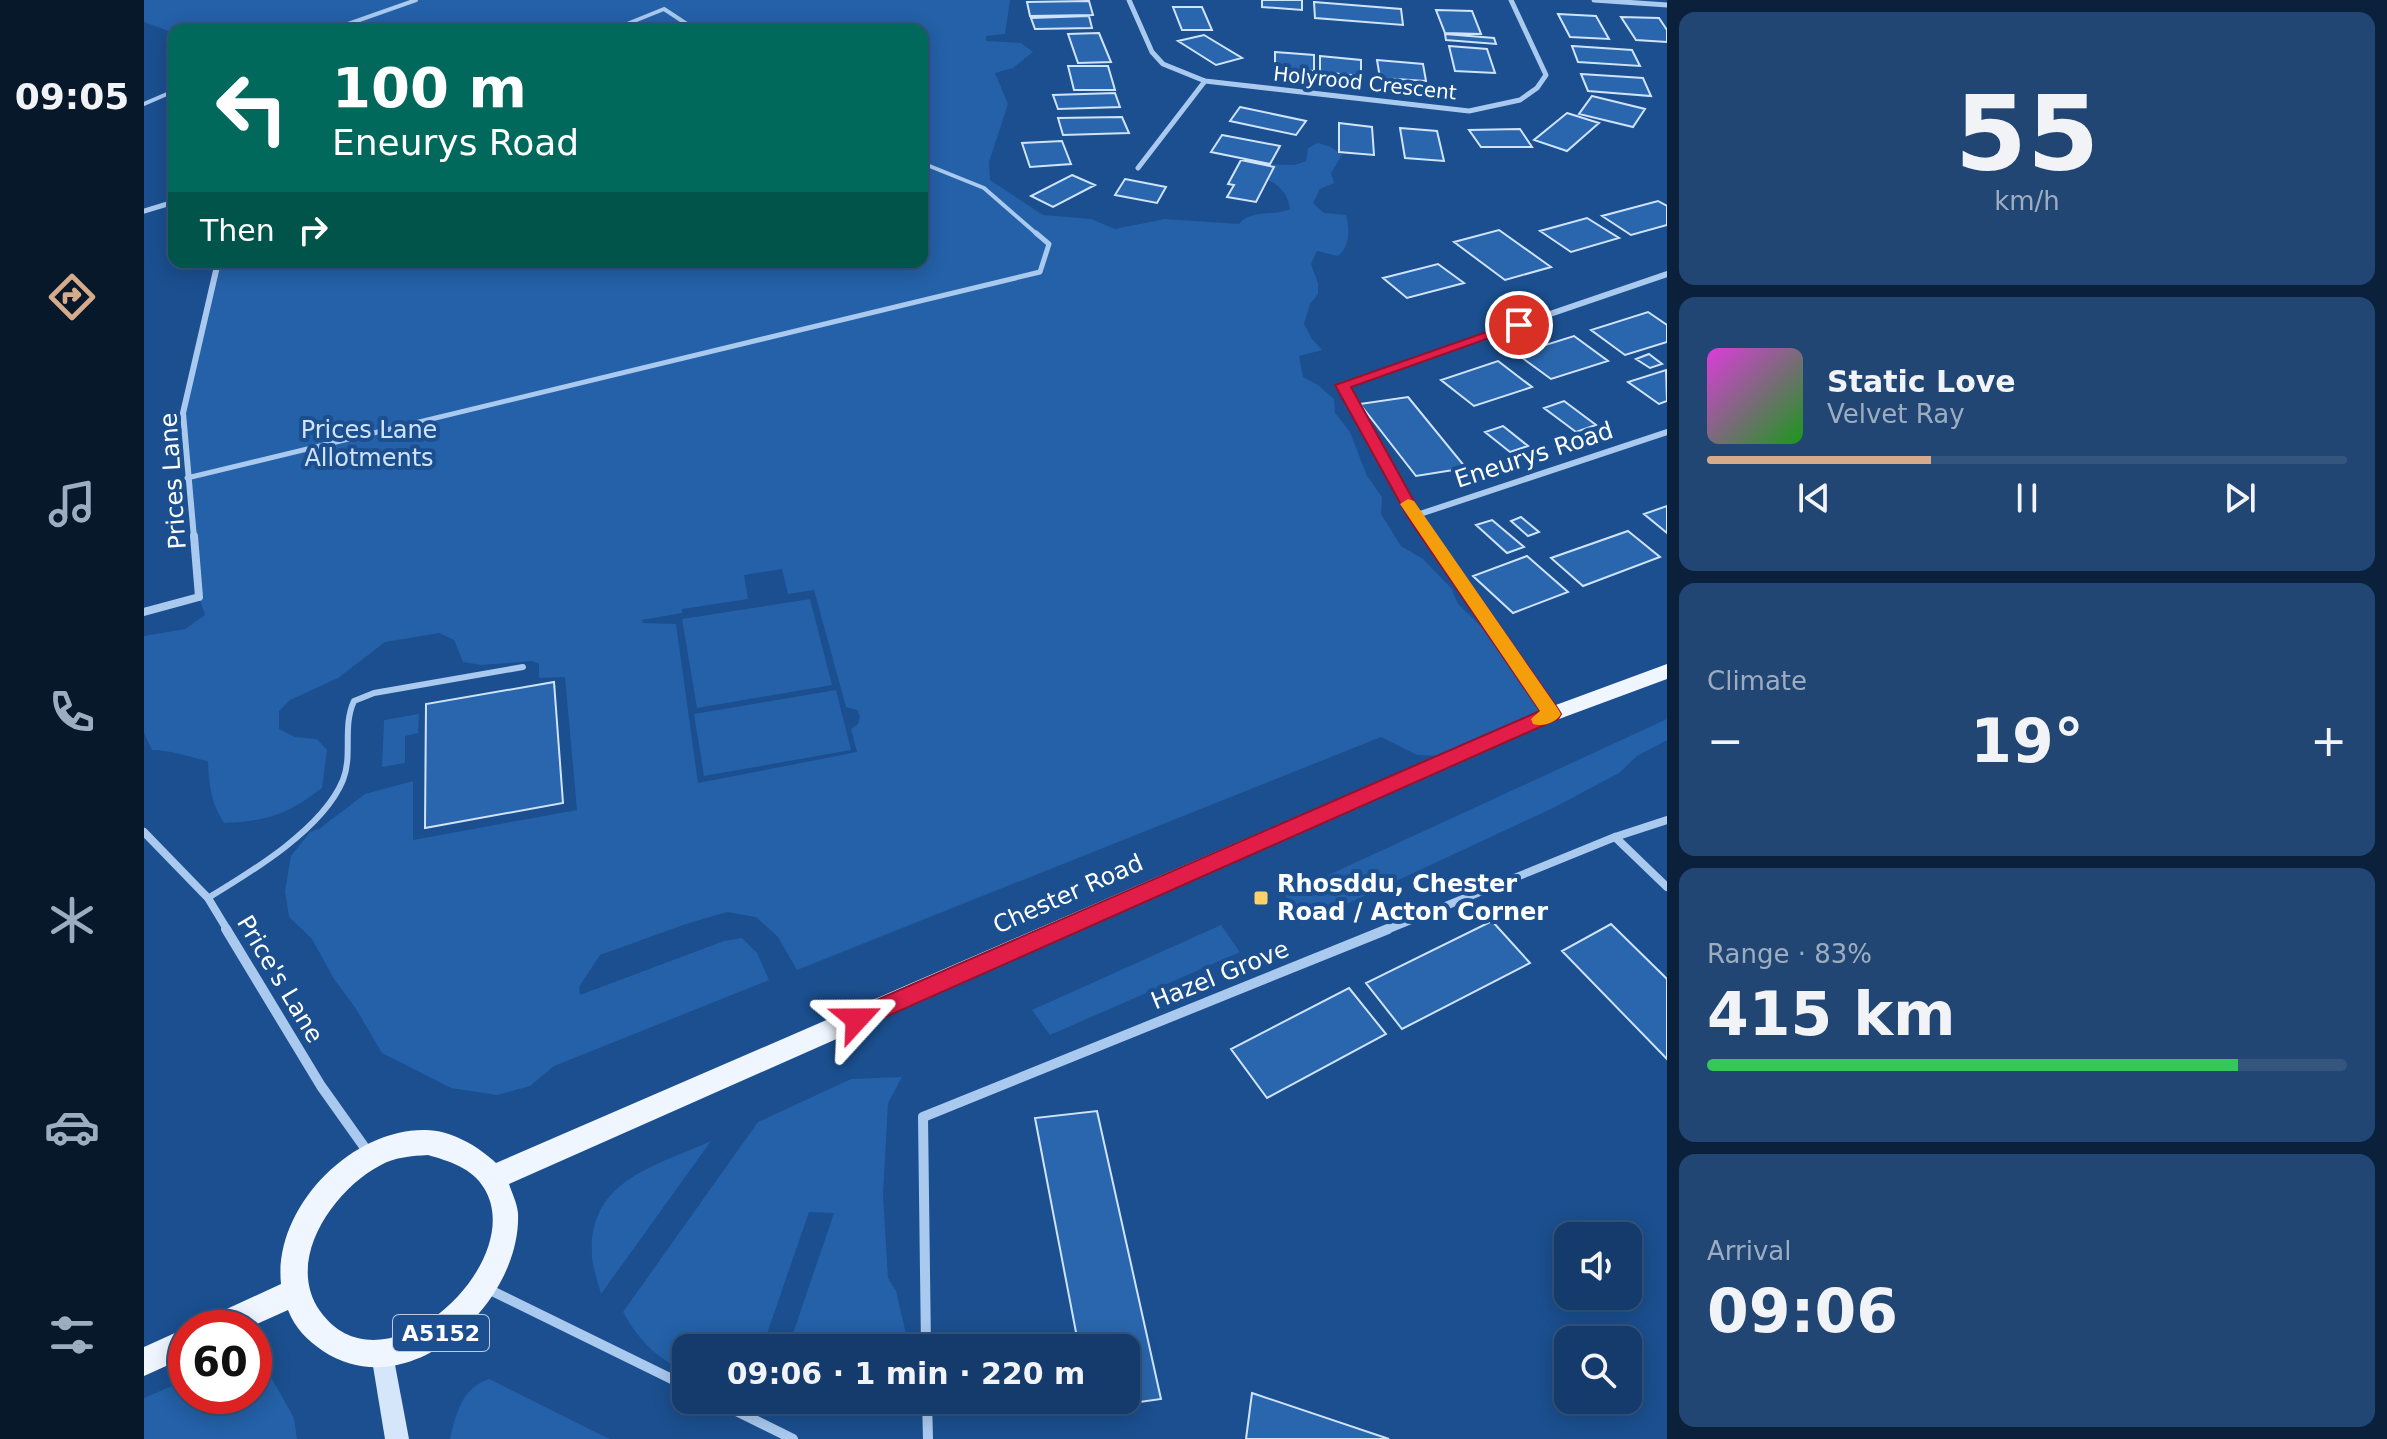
<!DOCTYPE html>
<meta charset="utf-8">
<style>
:root{--surface:#143b6b;--page:#214673;--text:#f1f3f6;--muted:#9dadc1;--line:#33557e;--accent:#d6ab8b}
body{margin:0;font-family:"DejaVu Sans",sans-serif;background:var(--page);color:var(--text);height:100vh;display:flex;flex-direction:column;font-size:30px;white-space:nowrap}
*{box-sizing:border-box;margin:0}
p{font-size:26px;color:var(--muted)}
.icon{flex:none;width:44px;height:44px;fill:none;stroke:currentColor;stroke-width:2;stroke-linecap:round;stroke-linejoin:round}
.map{position:relative;flex:1;overflow:hidden}
.sheet{display:flex;flex-direction:column;gap:12px;padding:12px;background:#0b203b;width:720px}
.sheet>*{flex:none}
.banner{position:absolute;left:24px;top:24px;width:760px;height:244px;border-radius:16px;box-shadow:0 4px 20px #0003,0 0 0 2px var(--line);background:#00695c;color:#fff;overflow:hidden}
.tools{position:absolute;left:1410px;top:1222px;display:grid;gap:16px}
.tools a{display:grid;place-items:center;width:88px;height:88px;border-radius:16px;background:var(--surface);box-shadow:0 4px 20px #0003,0 0 0 2px var(--line);font-size:40px}
.speed{position:absolute;left:24px;top:1310px;display:flex;gap:16px;font-size:40px;font-weight:700;text-align:center}
.speed>*{display:grid;place-content:center;width:104px;height:104px;border-radius:50%;background:var(--surface);box-shadow:0 4px 20px #0003,0 0 0 2px var(--line);line-height:1}
.speed .limit{border:12px solid #d22;background:#fff;color:#111}
.pin{position:absolute;display:grid;place-items:center;width:68px;height:68px;color:#fff;margin:-34px;border:4px solid #fff;border-radius:50%;box-shadow:0 2px 8px #0007}
.me{position:absolute;width:88px;margin:-44px;rotate:66deg;stroke-linejoin:round;filter:drop-shadow(0 0 6px #0008)}
.turn{display:flex;align-items:center;gap:28px;height:168px;padding:0 32px;font-size:36px}
.turn .icon{width:104px;height:104px;stroke-width:2.5}
.turn b{display:block;font-size:56px;line-height:68px}
.then{display:flex;align-items:center;height:76px;padding:0 32px;background:#0003;gap:16px;font-size:30px}
.big{font-size:60px;font-weight:600;line-height:1.1}
.sheet .tile{flex:1;display:flex;flex-direction:column;justify-content:center;gap:12px;min-width:0;padding:0 28px;border-radius:16px;background:var(--page)}
.sheet .dial{align-items:center;gap:0}
.dial b{font-size:104px;line-height:1}
.song{display:flex;align-items:center;gap:24px}
.cover{width:96px;height:96px;border-radius:12px;background:linear-gradient(135deg,hsl(300 70% 55%),hsl(120 70% 35%))}
.played{height:8px;border-radius:4px;background:linear-gradient(90deg,var(--accent) 35%,var(--line) 35%)}
.keys{display:flex;justify-content:space-around;direction:ltr}
.heat{display:flex;justify-content:space-between;align-items:center;font-size:44px;direction:ltr}
.charge{height:12px;border-radius:6px;background:linear-gradient(90deg,#34c759 83%,var(--line) 0)}
.trip{position:absolute;left:528px;top:1334px;width:468px;height:80px;border-radius:16px;background:var(--surface);box-shadow:0 4px 20px #0003,0 0 0 2px var(--line);font-weight:600;line-height:80px;text-align:center}
main{display:flex;flex:1;min-height:0}
.tabs{display:flex;flex-direction:column;width:144px;justify-content:space-around;align-items:center;background:#08182b;color:var(--muted)}
.tabs .icon{width:56px;height:56px}
.tabs .current{color:var(--accent)}
.tabs b{font-size:36px;color:var(--text)}
.map>svg:first-child{display:block}
.green{fill:#2461a8;fill-rule:evenodd}
.building{fill:#2a66ad;stroke:#cfe3fa;stroke-width:2}
.lines{fill:none;stroke-linecap:round;stroke-linejoin:round}
.lane-far2{stroke:#a9c9ee;stroke-width:4}
.lane-far1{stroke:#a9c9ee;stroke-width:5}
.lane{stroke:#a9c9ee;stroke-width:6}
.street-far3{stroke:#a9c9ee;stroke-width:5}
.street-far2{stroke:#a9c9ee;stroke-width:6}
.street-far1{stroke:#a9c9ee;stroke-width:8}
.street{stroke:#a9c9ee;stroke-width:10}
.secondary{fill:#d6e6fa;fill-rule:evenodd}
.primary{fill:#f0f6ff;fill-rule:evenodd}
.route{fill:#e11d48;stroke:#92132f;stroke-width:2}
.slow{fill:#f59e0b}
.poi-dot{fill:#ffd166;stroke:#1b4f8f;stroke-width:3}
.labels{text-anchor:middle;stroke-width:8;stroke-linejoin:round;paint-order:stroke}
.far-street-label{font-size:20px;fill:#fff;stroke:#1b4f8f}
.shield{fill:#1b4f8f;stroke:#bbcadd;stroke-width:2}
.shield-label{font-size:22px;font-weight:bold;fill:#fff}
.park-label{font-size:24px;fill:#cfe3fa;stroke:#1b4f8f}
.street-label{font-size:24px;fill:#fff;stroke:#1b4f8f}
.poi-label{font-size:24px;font-weight:bold;fill:#fff;stroke:#1b4f8f;text-anchor:start}
</style>
<main>
<nav class="tabs">
<b>09:05</b>
<svg class="icon current" aria-label="directions" viewBox="0 0 24 24"><path d="M12 3l9 9-9 9-9-9zM9 14v-3h6M13 9l2 2-2 2"/></svg>
<svg class="icon" aria-label="music" viewBox="0 0 24 24"><path d="M9 18V5l10-2v13"/><circle cx="6" cy="18" r="3"/><circle cx="16" cy="16" r="3"/></svg>
<svg class="icon" aria-label="phone" viewBox="0 0 24 24"><path d="M5 4h4l2 5-3 2q2 4 5 5l2-3 5 2v4C11 20 4 13 5 4z"/></svg>
<svg class="icon" aria-label="climate" viewBox="0 0 24 24"><path d="M12 3v18M4 7l16 10M4 17L20 7"/></svg>
<svg class="icon" aria-label="car" viewBox="0 0 24 24"><path d="M5 17H2v-5l4-1 3-4h7l3 4 3 1v5h-3M9 17h6M6 11h13"/><circle cx="7" cy="17" r="2"/><circle cx="17" cy="17" r="2"/></svg>
<svg class="icon" aria-label="filters" viewBox="0 0 24 24"><path d="M4 7h16M4 17h16"/><circle cx="9" cy="7" r="2"/><circle cx="15" cy="17" r="2"/></svg>
</nav>
<div class="map">
<svg width="1523" height="1439" viewBox="0 0 1523 1439">
<rect width="100%" height="100%" fill="#1b4f8f"/>
<path class="green" d="M0 0H866L861 34 842 36V41L877 43 889 52 869 68 851 73 864 104 845 162 846 180 899 215 947 219 971 229 1021 219 1095 224C1108 208 1129 217 1146 209 1144 194 1136 185 1122 179L1115 164 1151 165 1162 161 1164 148 1174 143 1187 147 1198 155 1187 173 1190 183 1176 189 1169 203 1180 213 1202 215C1206 230 1206 246 1194 256L1173 251 1167 264 1174 283V294L1166 304 1160 324 1168 339 1178 350 1155 356 1159 377 1174 385 1190 399 1191 413 1206 432 1223 476 1238 497 1237 514 1257 546 1279 559 1307 588 1314 604 1343 632 1378 676 1396 710 1299 756 1273 755 1237 737 653 970 634 937 612 917 583 912 542 924 456 955 435 987 436 995 580 941 598 938 613 953 625 980 410 1066 386 1086 353 1095 307 1088 238 1053 212 1009 190 979 168 939 145 917 141 891 147 856 166 832 175 829 221 794 269 781V840L433 810 421 677 395 678V664L388 661 337 665 319 662 310 640 295 633 241 642 194 678 146 700 135 711V729L151 737 173 739 183 750 178 788C142 815 124 821 80 823 67 802 65 786 64 761 43 757 29 750 8 750L0 733V636L41 629 61 615 55 597 39 413 73 267 127 262H778V30H30V33L0 22ZM638 569 644 594 670 590 702 707 713 710 716 716 714 724 707 729 713 752 554 783 532 624 499 623 498 620 538 613V609L604 599 600 575Z
M666 599 688 685 553 708 538 619Z
M692 690 707 750 560 776 550 714Z
M275 714 274 733 261 736V763L238 767 240 720Z
M1523 719V740L1493 756 1475 773 1411 807 1158 925 1141 895Z
M1077 925 1096 952 906 1035 888 1010Z
M758 1077 744 1103 739 1195 744 1278 752 1291 762 1334 758 1348H644L690 1213 665 1212 618 1348H542V1372C513 1358 495 1341 479 1312L614 1122 707 1079Z
M567 1141 457 1294C454 1282 449 1269 448 1257 443 1180 510 1167 567 1141Z
M110 1376 128 1379 150 1418 153 1439H0V1398L42 1380V1396H110Z
M345 1379 455 1434 466 1439H306C312 1413 318 1388 345 1379Z"/>
<path class="building" d="M1118 0H1158V10L1118 7Z
M945 1 949 15 886 16 883 2Z
M1170 2 1257 9 1259 25 1171 18Z
M1029 7H1058L1068 30H1038Z
M1292 10 1328 11 1337 34 1301 33Z
M1414 14 1452 16 1465 39 1426 37Z
M945 16 948 28 891 29 887 18Z
M1477 17 1515 18 1523 30V42L1492 40Z
M955 33 967 62 934 63 924 34Z
M1301 34 1350 38 1352 44 1302 40Z
M1060 35 1098 58 1072 65 1034 41Z
M1305 46 1343 49 1351 73 1311 71Z
M1428 46 1488 50 1496 66 1434 62Z
M1131 52 1170 55V71L1131 68Z
M1176 56 1217 60V76L1176 72Z
M1233 60 1279 64 1282 81 1236 78Z
M924 66H964L971 90H930Z
M1437 74 1499 78 1507 96 1444 91Z
M971 93 976 107 914 109 909 95Z
M1448 96 1501 109 1489 127 1435 114Z
M1096 107 1162 121 1152 135 1086 121Z
M1423 113 1455 123 1423 151 1390 140Z
M978 117 985 133 919 135 914 118Z
M1195 123 1228 127 1230 155 1195 152Z
M1256 128 1293 131 1300 161 1261 158Z
M1376 129 1388 147H1337L1325 130Z
M1078 135 1136 146 1126 164 1067 152Z
M918 141 927 164 886 167 878 143Z
M1097 160 1130 167 1112 202 1083 197 1090 185 1084 184Z
M928 175 951 185 909 207 887 196Z
M981 179 1022 187 1013 203 971 195Z
M1514 201 1523 206V225L1487 235 1458 216Z
M1443 218 1475 238 1427 252 1396 231Z
M1355 230 1407 267 1361 280 1310 242Z
M1294 264 1320 283 1263 298 1239 278Z
M1504 312 1523 325V342L1481 355 1447 330Z
M1430 336 1464 361 1407 379 1373 354Z
M1505 354 1518 364 1506 368 1492 359Z
M1354 361 1388 387 1330 406 1297 380Z
M1522 370 1523 401 1515 404 1484 382Z
M1264 397 1322 468 1272 476 1216 404Z
M1420 401 1452 425 1432 432 1400 408Z
M1359 426 1384 446 1366 452 1341 432Z
M1523 506V533L1500 514Z
M1377 517 1395 532 1384 536 1367 521Z
M1348 520 1380 547 1363 553 1332 525Z
M1484 531 1516 557 1439 586 1407 558Z
M1383 556 1424 592 1369 613 1329 576Z
M410 682 419 803 281 828 282 704Z
M1348 921 1386 963 1258 1029 1222 983Z
M1467 924 1523 979V1059L1418 951Z
M1205 988 1242 1034 1123 1098 1087 1049Z
M953 1111 1017 1399 946 1409 945 1400H982V1348H935L891 1118Z
M1108 1393 1245 1439H1102Z"/>
<g class="lines">
<path class="lane-far2" d="M187 30 272 0
M468 30 520 9 552 30
M0 104 30 91
M778 163 840 188 894 235"/>
<path class="lane-far1" d="M73 267 127 262
M43 478 896 272 905 244 892 233"/>
<path class="lane" d="M64 898C107 872 179 829 199 780 209 755 198 727 210 701L230 693 379 667"/>
<path class="street-far3" d="M985 0 1008 52 1019 64 1061 81 1325 111 1376 100 1393 88 1402 75 1367 0
M1450 0 1523 5
M994 168 1061 81
M0 211 30 202"/>
<path class="street-far2" d="M1270 516 1523 432
M50 538 39 413 74 262
M1285 538 1198 385 1523 274"/>
<path class="street-far1" d="M1284 536 1408 714
M0 612 55 597 50 536
M0 832 64 898 84 931
M1471 837 1523 887
M1240 931 1471 837 1523 820"/>
<path class="street" d="M82 929 177 1086 226 1155
M342 1288 542 1386
M782 1348 779 1117 1244 929
M570 1400 649 1439
M783 1400 784 1439"/>
<path class="secondary" d="M238 1343 246 1346 249 1354 265 1439H241L227 1354 230 1346Z"/>
<path class="primary" d="M1523 664V679L1415 719 365 1184C368 1193 373 1203 374 1213 378 1303 265 1408 179 1351 163 1340 151 1328 144 1310L104 1328H59L63 1318 137 1284C129 1209 206 1129 281 1130 307 1130 334 1146 352 1163L1401 709ZM284 1155C305 1161 328 1168 340 1188 386 1262 239 1400 176 1311 140 1260 190 1189 237 1165 251 1157 268 1156 284 1155Z
M42 1328V1357L0 1376V1347Z"/>
</g>
<path class="route" d="M1371 322 1382 325 1207 387 1277 514 1414 709 1417 714 1414 719 721 1026 713 1029 705 1026 702 1019 705 1012 1396 711 1265 519 1191 385Z"/>
<path class="slow" d="M1264 499 1270 501 1414 709 1417 714C1412 723 1399 727 1389 724L1387 719 1396 711 1256 504Z"/>
<rect class="poi-dot" x="1109" y="890" width="16" height="16" rx="4"/>
<g class="labels">
<g class="far-street-label">
<text transform="translate(1221 83) rotate(6)" y="7">Holyrood Crescent</text>
</g>
<rect class="shield" x="249" y="1315" width="96" height="36" rx="6"/>
<g class="shield-label">
<text x="297" y="1341">A5152</text>
</g>
<g class="park-label">
<text x="225" y="438">Prices Lane<tspan x="225" dy="28">Allotments</tspan></text>
</g>
<g class="street-label">
<text transform="translate(1390 455) rotate(-18)" y="8">Eneurys Road</text>
<text transform="translate(29 481) rotate(-94)" y="8">Prices Lane</text>
<text transform="translate(924 894) rotate(-24)" y="8">Chester Road</text>
<text transform="translate(1076 975) rotate(-22)" y="8">Hazel Grove</text>
<text transform="translate(136 979) rotate(59)" y="8">Price's Lane</text>
</g>
<g class="poi-label">
<text x="1133" y="892">Rhosddu, Chester<tspan x="1133" dy="28">Road / Acton Corner</tspan></text>
</g>
</g>
</svg>
<div class="tools">
<a><svg class="icon" aria-label="sound" viewBox="0 0 24 24"><path d="M4 9h4l5-4v14l-5-4H4zM17 9q2 3 0 6"/></svg></a>
<a><svg class="icon" aria-label="search" viewBox="0 0 24 24"><circle cx="10" cy="10" r="6"/><path d="M15 15l6 6"/></svg></a>
</div>
<div class="speed"><div class="limit">60</div></div>
<div class="pin" style="left:1375px;top:325px;background:#d93025"><svg class="icon" aria-label="arrive" viewBox="0 0 24 24"><path d="M6 21V4h12l-3 4 3 4H6"/></svg></div>
<svg class="me" style="left:713px;top:1019px" viewBox="-20 -20 40 40"><path d="M0-17L14 15 0 8-14 15z" fill="#e11d48" stroke="#fff" stroke-width="4"/></svg>
<div class="trip">09:06 · 1 min · 220 m</div>
<div class="banner">
<div class="turn"><svg class="icon" aria-label="left" viewBox="0 0 24 24"><path d="M17 20v-9H6M10 6l-5 5 5 5"/></svg><div><b>100 m</b>Eneurys Road</div></div>
<div class="then">Then<svg class="icon" aria-label="right" viewBox="0 0 24 24"><path d="M7 20v-9h11M14 6l5 5-5 5"/></svg></div>
</div>
</div>
<section class="sheet">
<div class="tile dial"><b>55</b><p>km/h</p></div>
<div class="tile">
<div class="song"><i class="cover"></i><div><b>Static Love</b><p>Velvet Ray</p></div></div>
<div class="played"></div>
<div class="keys"><svg class="icon" aria-label="previous" viewBox="0 0 24 24"><path d="M18 5L8 12l10 7zM5 5v14"/></svg><svg class="icon" aria-label="pause" viewBox="0 0 24 24"><path d="M8 5v14M16 5v14"/></svg><svg class="icon" aria-label="next" viewBox="0 0 24 24"><path d="M6 5l10 7-10 7zM19 5v14"/></svg></div>
</div>
<div class="tile"><p>Climate</p>
<div class="heat"><a>−</a><b class="big">19°</b><a>+</a></div>
</div>
<div class="tile"><p>Range · 83%</p><b class="big">415 km</b><div class="charge"></div></div>
<div class="tile"><p>Arrival</p><b class="big">09:06</b></div>
</section>
</main>
